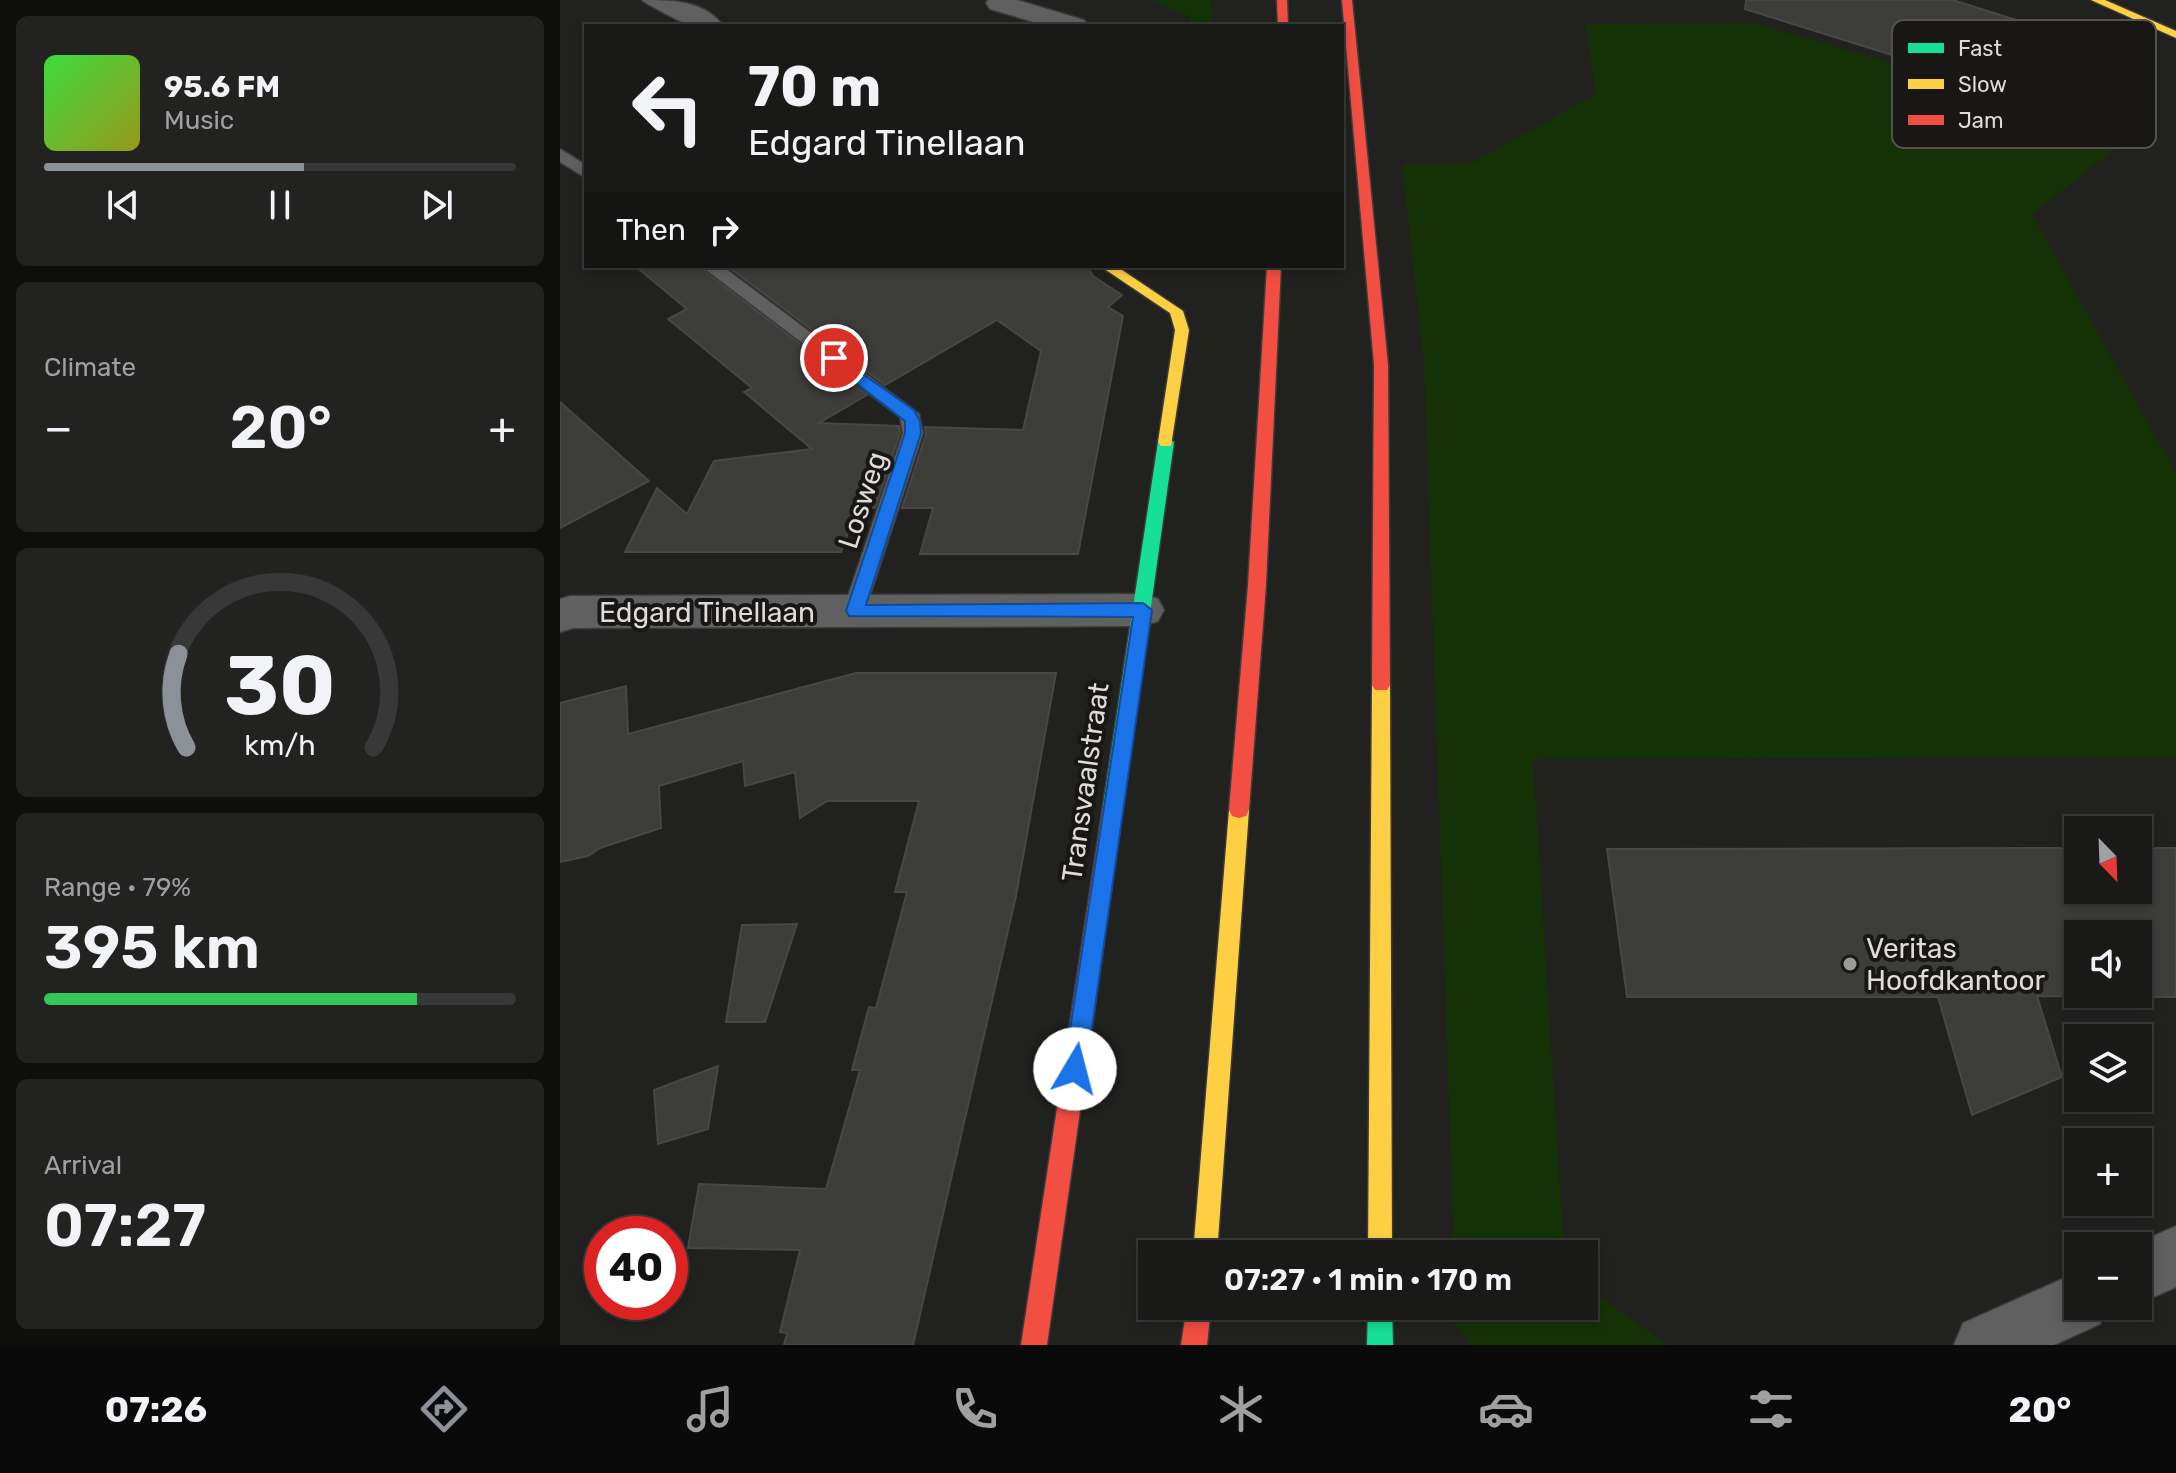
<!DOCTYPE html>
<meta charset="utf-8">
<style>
:root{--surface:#191918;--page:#222221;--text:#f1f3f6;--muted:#9fa0a2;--line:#373837;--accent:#8c9099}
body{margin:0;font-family:Rubik,sans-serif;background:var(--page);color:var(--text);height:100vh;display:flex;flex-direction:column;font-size:30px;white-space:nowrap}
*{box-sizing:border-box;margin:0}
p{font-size:26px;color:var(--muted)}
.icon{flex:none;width:44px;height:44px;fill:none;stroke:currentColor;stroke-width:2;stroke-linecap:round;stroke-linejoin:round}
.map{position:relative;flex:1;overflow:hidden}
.sheet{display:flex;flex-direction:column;gap:16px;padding:16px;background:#0e0e0d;width:560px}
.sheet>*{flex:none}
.banner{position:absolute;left:24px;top:24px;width:760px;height:244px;border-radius:0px;box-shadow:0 4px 12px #0003,0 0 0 2px var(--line);background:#191918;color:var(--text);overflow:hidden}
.needle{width:52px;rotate:157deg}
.fabs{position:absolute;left:1504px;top:816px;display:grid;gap:16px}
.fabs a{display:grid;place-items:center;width:88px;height:88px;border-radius:0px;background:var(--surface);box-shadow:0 4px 12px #0003,0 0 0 2px var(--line);font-size:40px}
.speed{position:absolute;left:24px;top:1216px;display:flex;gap:16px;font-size:40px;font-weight:700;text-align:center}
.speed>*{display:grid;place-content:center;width:104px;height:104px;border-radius:50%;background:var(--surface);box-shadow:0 4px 12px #0003,0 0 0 2px var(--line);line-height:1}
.speed .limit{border:12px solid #d22;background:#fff;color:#111}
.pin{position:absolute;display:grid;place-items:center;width:68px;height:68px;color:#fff;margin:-34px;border:4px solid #fff;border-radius:50%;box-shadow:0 2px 8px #0007}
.me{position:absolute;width:88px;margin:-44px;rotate:8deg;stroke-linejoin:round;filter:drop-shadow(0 0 6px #0008)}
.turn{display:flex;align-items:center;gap:28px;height:168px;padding:0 32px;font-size:36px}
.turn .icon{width:104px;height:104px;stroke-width:2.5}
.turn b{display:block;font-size:56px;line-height:68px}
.then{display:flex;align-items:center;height:76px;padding:0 32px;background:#0003;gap:16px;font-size:30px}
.big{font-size:60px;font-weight:600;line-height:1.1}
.sheet .tile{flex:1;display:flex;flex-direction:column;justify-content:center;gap:12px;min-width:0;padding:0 28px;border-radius:12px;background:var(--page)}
.sheet .dial{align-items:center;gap:0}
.dial svg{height:208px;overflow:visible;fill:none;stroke:var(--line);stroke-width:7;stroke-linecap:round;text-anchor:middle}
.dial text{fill:var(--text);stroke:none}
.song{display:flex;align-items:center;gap:24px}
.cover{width:96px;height:96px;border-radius:12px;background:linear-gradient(135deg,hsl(120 70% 55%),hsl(60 70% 35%))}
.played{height:8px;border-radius:4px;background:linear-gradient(90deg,var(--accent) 55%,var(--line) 55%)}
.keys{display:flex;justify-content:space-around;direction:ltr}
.heat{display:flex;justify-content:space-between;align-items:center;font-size:44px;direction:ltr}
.charge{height:12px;border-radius:6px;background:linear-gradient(90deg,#34c759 79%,var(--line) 0)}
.trip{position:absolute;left:578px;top:1240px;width:460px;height:80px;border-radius:0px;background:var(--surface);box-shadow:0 4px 12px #0003,0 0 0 2px var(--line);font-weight:600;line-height:80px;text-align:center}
.tab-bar{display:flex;height:128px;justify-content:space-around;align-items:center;background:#0a0a0a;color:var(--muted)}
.tab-bar .icon{width:56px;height:56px}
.tab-bar .on{color:var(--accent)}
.tab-bar b{font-size:36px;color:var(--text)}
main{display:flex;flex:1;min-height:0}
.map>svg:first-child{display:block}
.green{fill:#143205}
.building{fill:#3d3d3c;stroke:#484746;stroke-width:2;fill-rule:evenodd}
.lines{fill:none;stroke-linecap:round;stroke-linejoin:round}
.lane-casing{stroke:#3b3b3a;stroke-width:3}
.street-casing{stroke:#3b3b3a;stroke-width:3}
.fast-casing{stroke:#3b3b3a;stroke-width:3}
.slow-casing{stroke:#3b3b3a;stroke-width:3}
.jam-casing{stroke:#3b3b3a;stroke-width:3}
.lane{fill:#616061;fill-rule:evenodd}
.street{fill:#616061;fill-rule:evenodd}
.fast{fill:#16e098;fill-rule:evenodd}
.slow{fill:#ffcf43;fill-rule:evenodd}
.jam{fill:#f24e42;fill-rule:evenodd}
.route{fill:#1a73e8;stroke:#114b97;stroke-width:2}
.poi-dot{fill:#9b9b9a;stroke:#191716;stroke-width:3}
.labels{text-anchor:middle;stroke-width:8;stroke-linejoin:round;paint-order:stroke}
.street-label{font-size:28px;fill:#dddcdb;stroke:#191716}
.poi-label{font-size:28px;fill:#dddcdb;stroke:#191716;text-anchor:start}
.key{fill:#191716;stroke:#545251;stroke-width:2}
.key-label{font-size:22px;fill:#dddcdb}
</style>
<main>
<section class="sheet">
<div class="tile">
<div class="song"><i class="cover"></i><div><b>95.6 FM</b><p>Music</p></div></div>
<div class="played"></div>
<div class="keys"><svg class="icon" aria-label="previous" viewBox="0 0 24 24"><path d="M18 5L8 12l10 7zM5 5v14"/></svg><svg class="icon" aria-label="pause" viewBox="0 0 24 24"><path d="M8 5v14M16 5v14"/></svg><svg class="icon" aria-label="next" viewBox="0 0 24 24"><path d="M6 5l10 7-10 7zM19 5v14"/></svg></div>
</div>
<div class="tile"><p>Climate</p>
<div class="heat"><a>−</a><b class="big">20°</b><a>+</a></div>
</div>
<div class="tile dial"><svg viewBox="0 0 100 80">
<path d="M14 69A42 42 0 1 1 86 69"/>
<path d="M14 69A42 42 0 0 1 11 33" stroke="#8c9099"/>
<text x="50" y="56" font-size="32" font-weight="700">30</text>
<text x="50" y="72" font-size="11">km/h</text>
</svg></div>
<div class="tile"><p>Range · 79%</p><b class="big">395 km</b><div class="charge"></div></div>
<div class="tile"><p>Arrival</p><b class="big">07:27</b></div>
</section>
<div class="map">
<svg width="1616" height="1345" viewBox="0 0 1616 1345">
<rect width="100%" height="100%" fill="#212120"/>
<path class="green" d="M592 0H650L654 26H629L630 17Z
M1194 23 1576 133 1472 214 1616 473V757L973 759 1004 1254H894L864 364 842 164 912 163 1036 94 1025 24Z
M1024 1285 1107 1345H910L896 1323 895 1306H1024Z"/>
<path class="building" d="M1186 0H1393L1494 32 1574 72 1525 92 1472 66 1431 86 1185 9Z
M75 266H138L307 395 259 423 339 426 340 433 315 508H297L281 552H65L97 488 127 514 154 461 252 449 184 392 192 388 108 319 127 309Z
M167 266H527L533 276 562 295 548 307 563 316 518 554H360L373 508H342L366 434 365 427 463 430 481 351 437 320 325 385Z
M0 402 89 481 0 528Z
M296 673H496L456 896 353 1345H224L227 1333 220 1332 240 1250 128 1248 139 1184 266 1189 300 1070H292L309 1007 316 1008 347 892H335L359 801H267L240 818 235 772 185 786 183 761 99 786 101 828 40 848 28 856 0 862V703L66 686 68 734Z
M1518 848V890H1578V848H1616V997L1477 996 1502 1077 1412 1115 1378 997H1067L1047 849ZM1518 934H1578V994H1518Z
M237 924 205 1022H166L182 925Z
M158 1066 148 1129 98 1144 94 1090Z"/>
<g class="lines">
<g class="lane-casing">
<path id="lane" d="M0 149 26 165V178L0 162Z
M141 266H162L359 414 363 433 303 617 295 620 287 617 283 611 343 433 340 417Z"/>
</g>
<g class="street-casing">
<path id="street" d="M82 0C110 0 145 0 163 26 153 26 139 28 129 25 123 23 84 3 82 0Z
M428 0H457L524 20 528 26H487L430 9 426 3Z
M583 594 598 599 604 610 598 621 583 626 13 628 0 632V599L10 596Z
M1616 1226V1287L1578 1304V1246H1571Z
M1518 1272V1306H1547L1540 1324 1494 1345H1394L1403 1323Z"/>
</g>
<g class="fast-casing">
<path id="fast" d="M606 437 614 442 563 806 560 812 553 814 546 812 543 806 598 442Z
M808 1306H832L833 1345H807Z"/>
</g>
<g class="slow-casing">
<path id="slow" d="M1531 0H1545L1616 31V38Z
M540 266H556L623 311 629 330 611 446H601L598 442 615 330 610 313Z
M821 678 827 680 830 685 832 1254H808L812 685 815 680Z
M679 802 686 804 689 810 657 1254H633L669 810 672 804Z"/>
</g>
<g class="jam-casing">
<path id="jam" d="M717 0H727L728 26H718Z
M782 0H792L828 365 830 685 827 690H815L812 685 814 365Z
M707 266H721L706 585 689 810 686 816 679 818 672 816 669 810 688 585Z
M553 798 560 800 563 806 487 1345H461L543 806 546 800Z
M627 1306H651L647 1345H621Z"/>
</g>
<use href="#lane" class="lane"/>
<use href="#street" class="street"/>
<use href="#fast" class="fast"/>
<use href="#slow" class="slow"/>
<use href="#jam" class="jam"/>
</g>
<path class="route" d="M274 354 354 410 360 421 361 433 306 605 583 603 592 610 526 1069 523 1077 515 1080 507 1077 504 1069 573 617 289 616 286 611 345 433V421L269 362V355Z"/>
<circle class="poi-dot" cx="1290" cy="964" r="8"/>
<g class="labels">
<g class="street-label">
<text transform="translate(302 500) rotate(-72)" y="10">Losweg</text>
<text x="147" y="622">Edgard Tinellaan</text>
<text transform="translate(525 782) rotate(-82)" y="10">Transvaalstraat</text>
</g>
<g class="poi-label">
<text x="1306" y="958">Veritas<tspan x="1306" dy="32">Hoofdkantoor</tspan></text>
</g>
</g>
<rect x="1332" y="20" width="264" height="128" rx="12" class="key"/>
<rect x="1348" y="43" width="36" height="10" fill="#16e098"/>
<rect x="1348" y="79" width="36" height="10" fill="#ffcf43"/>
<rect x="1348" y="115" width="36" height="10" fill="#f24e42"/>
<g class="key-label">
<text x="1398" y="56">Fast</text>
<text x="1398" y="92">Slow</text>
<text x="1398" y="128">Jam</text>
</g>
</svg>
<div class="fabs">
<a><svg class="needle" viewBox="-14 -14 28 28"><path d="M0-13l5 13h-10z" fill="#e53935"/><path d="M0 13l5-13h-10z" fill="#9fa0a2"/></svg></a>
<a><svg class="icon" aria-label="sound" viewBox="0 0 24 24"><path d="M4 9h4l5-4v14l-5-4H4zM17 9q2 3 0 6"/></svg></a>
<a><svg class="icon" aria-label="layers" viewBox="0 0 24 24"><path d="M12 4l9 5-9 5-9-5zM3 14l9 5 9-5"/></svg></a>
<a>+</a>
<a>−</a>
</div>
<div class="speed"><div class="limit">40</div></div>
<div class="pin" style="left:274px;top:358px;background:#d93025"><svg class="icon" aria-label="arrive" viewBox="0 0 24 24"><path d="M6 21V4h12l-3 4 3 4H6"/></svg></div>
<svg class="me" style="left:515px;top:1069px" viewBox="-20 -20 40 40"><circle r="19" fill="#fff"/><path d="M0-13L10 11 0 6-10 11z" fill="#1a73e8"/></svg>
<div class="trip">07:27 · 1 min · 170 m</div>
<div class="banner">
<div class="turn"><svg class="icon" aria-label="left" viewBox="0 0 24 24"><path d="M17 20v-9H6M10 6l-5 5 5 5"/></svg><div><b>70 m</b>Edgard Tinellaan</div></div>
<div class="then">Then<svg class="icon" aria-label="right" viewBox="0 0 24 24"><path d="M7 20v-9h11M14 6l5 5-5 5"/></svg></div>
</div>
</div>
</main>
<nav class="tab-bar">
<b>07:26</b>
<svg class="icon on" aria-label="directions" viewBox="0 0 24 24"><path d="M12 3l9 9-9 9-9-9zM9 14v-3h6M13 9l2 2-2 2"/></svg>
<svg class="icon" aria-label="music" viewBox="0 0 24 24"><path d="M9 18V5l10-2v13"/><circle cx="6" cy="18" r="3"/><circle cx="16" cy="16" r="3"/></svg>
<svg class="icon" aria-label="phone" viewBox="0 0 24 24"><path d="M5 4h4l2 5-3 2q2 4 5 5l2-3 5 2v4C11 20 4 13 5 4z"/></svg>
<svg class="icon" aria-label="climate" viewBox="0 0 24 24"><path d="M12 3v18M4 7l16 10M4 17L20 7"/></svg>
<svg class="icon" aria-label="car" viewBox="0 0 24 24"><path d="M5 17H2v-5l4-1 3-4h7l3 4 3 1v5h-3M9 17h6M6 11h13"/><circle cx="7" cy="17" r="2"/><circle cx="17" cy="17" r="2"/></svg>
<svg class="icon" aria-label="filters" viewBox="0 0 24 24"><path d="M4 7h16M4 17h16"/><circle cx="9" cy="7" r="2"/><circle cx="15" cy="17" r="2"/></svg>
<b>20°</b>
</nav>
